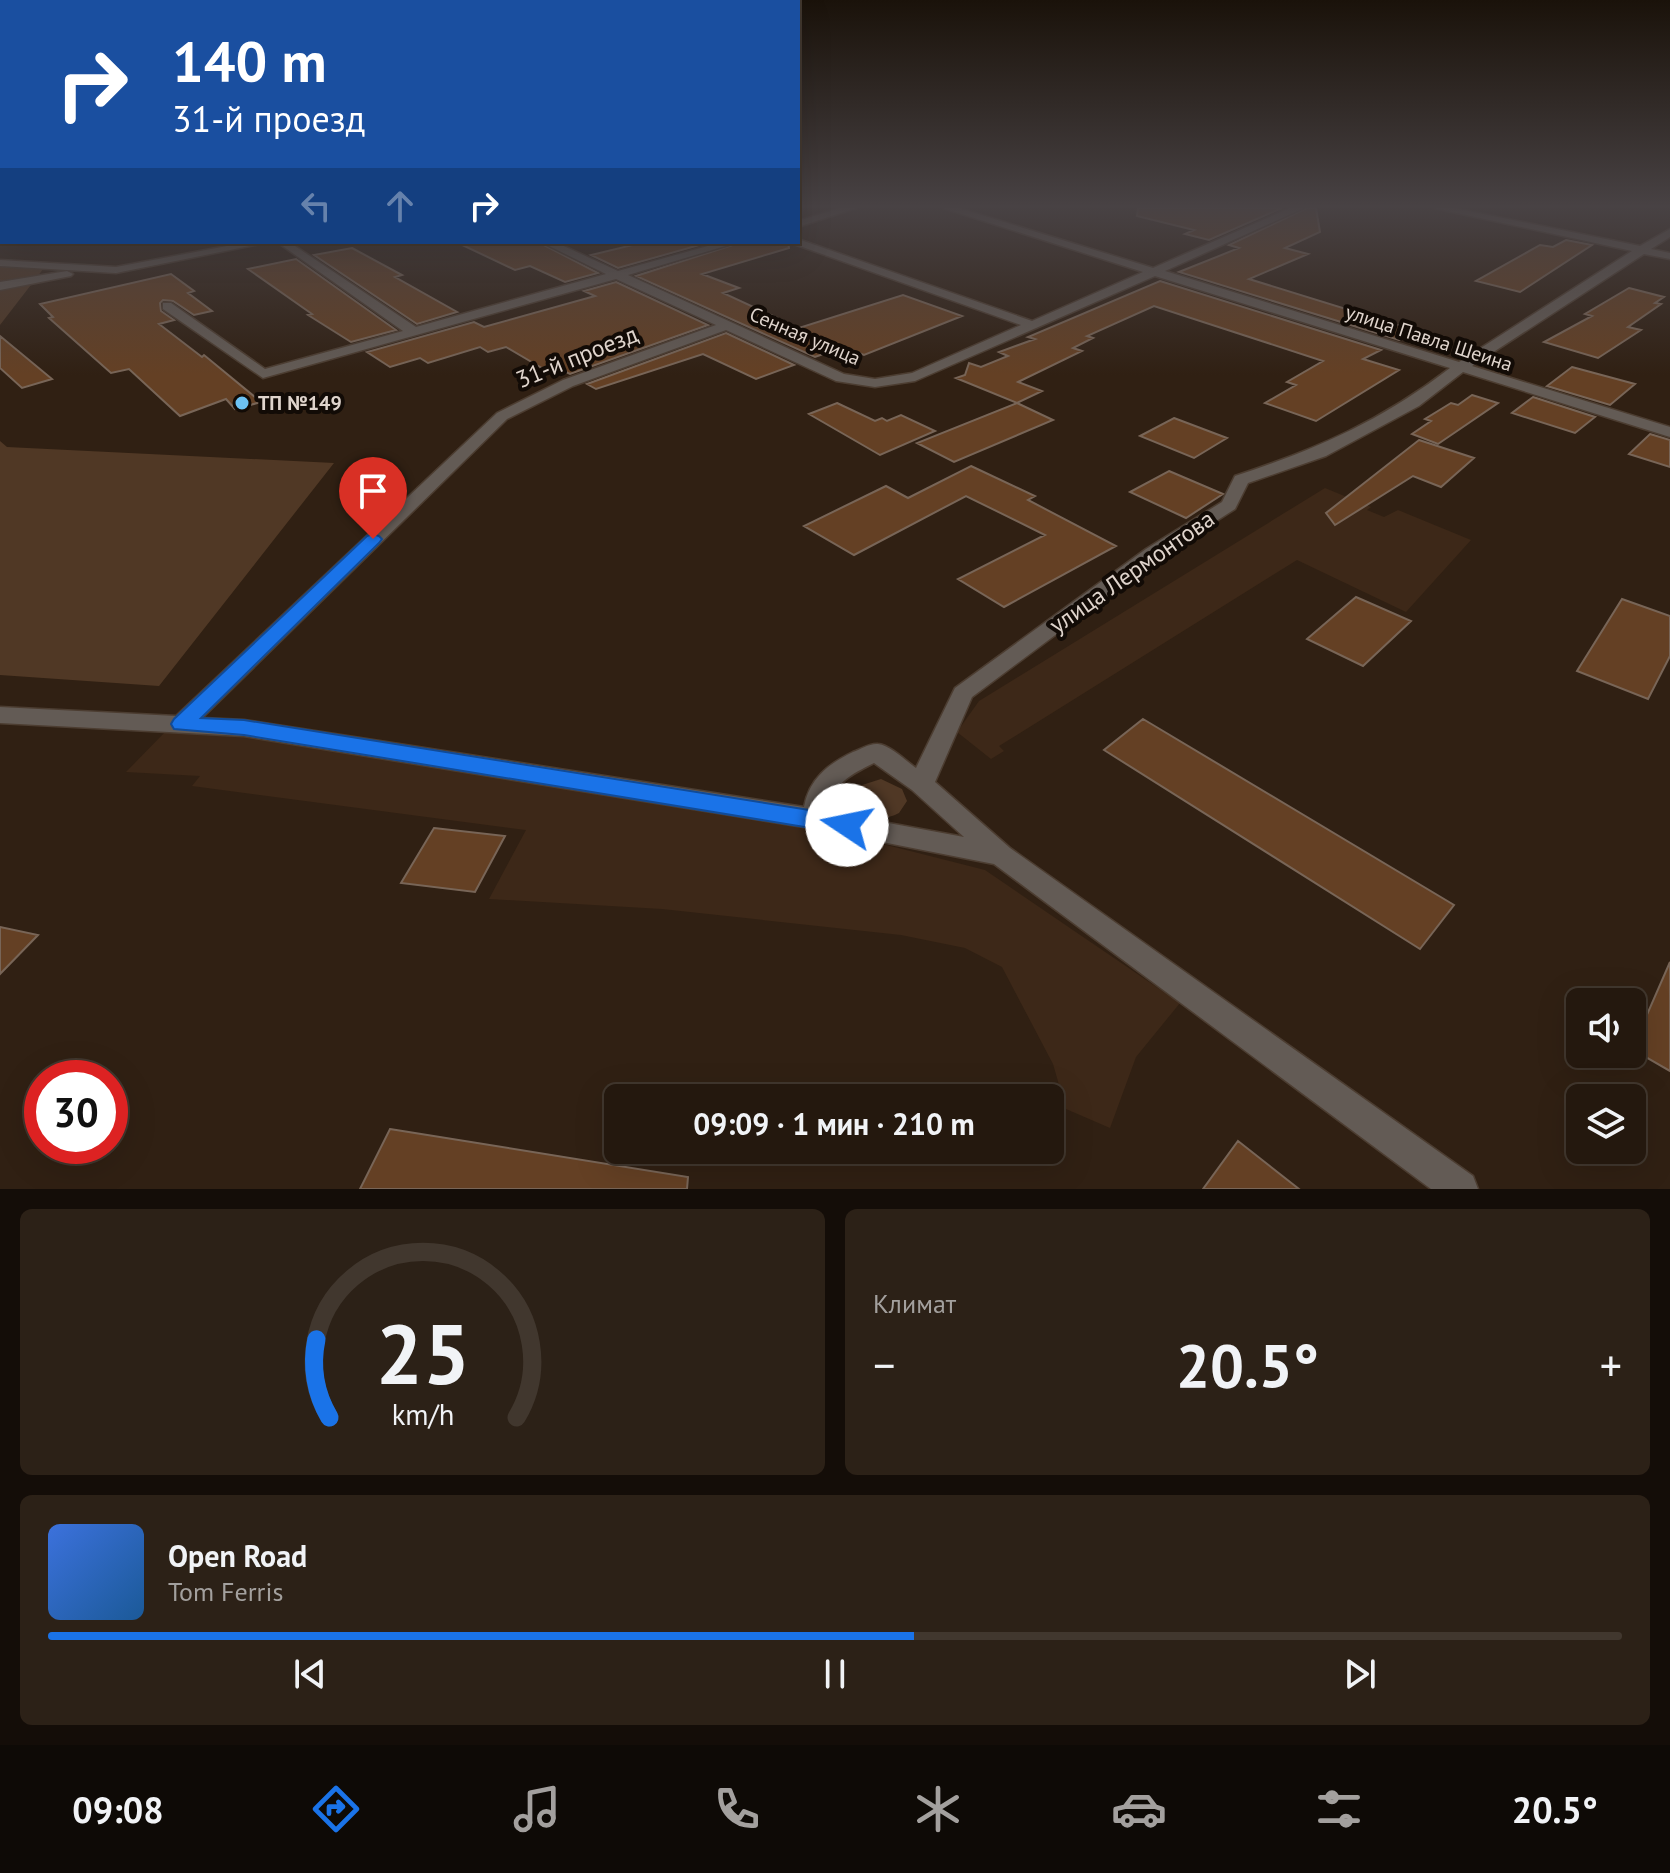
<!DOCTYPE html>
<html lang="ru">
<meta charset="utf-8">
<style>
:root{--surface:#24180e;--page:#2c2117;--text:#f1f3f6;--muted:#a3a09e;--line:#41372e;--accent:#1a73e8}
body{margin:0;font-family:"PT Sans",sans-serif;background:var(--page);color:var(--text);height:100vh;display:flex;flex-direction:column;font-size:30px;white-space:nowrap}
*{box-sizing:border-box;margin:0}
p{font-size:26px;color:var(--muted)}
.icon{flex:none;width:44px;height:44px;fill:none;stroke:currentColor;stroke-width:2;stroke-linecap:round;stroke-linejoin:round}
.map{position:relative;height:1189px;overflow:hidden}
.details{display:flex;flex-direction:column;gap:20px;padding:20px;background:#140d08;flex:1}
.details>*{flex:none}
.top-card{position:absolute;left:0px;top:0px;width:800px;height:244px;box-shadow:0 8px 32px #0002,0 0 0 2px var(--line);background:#1a4fa0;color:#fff;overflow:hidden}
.fabs{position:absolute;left:1566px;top:988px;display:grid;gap:16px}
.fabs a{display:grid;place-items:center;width:80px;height:80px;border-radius:12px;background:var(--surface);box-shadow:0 8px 32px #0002,0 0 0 2px var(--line);font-size:40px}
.speed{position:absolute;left:24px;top:1060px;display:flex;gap:16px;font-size:40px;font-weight:700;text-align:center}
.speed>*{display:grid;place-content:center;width:104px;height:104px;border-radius:50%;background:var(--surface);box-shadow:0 8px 32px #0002,0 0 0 2px var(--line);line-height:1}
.speed .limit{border:12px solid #d22;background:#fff;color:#111}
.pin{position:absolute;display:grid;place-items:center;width:68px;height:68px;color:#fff;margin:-82px -34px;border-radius:50% 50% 50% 0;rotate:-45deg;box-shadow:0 0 8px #0007}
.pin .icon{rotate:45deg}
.me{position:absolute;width:88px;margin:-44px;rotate:281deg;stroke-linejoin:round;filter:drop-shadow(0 0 6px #0008)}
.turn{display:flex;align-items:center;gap:28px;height:168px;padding:0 40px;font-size:36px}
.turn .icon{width:104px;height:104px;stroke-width:2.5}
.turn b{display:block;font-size:56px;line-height:68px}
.lanes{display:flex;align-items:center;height:76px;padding:0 40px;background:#0003;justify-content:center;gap:40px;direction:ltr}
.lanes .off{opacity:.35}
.big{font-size:60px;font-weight:700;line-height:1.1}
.details .widget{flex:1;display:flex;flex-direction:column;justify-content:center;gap:12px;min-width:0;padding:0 28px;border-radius:12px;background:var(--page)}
.details .dial{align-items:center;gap:0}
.dial svg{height:208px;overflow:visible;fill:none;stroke:var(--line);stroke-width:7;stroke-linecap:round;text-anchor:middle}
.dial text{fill:var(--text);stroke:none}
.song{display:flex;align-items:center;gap:24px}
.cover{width:96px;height:96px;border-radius:12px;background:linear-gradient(135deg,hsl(220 70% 55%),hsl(210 70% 35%))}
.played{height:8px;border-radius:4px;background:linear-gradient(90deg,var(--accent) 55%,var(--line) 55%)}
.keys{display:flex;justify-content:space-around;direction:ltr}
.heat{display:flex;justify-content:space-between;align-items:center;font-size:44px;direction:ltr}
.details .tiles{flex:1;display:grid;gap:20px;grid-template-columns:1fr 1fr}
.widget:last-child{grid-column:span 2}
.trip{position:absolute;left:604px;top:1084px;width:460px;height:80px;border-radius:12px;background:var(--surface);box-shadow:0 8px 32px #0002,0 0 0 2px var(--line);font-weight:700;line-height:80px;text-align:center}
.menu{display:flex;height:128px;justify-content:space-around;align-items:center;background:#0e0a06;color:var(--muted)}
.menu .icon{width:56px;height:56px}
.menu .on{color:var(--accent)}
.menu b{font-size:36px;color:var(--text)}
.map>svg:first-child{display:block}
.built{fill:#3d2818}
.green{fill:#503825}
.building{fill:#644024;stroke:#786557;stroke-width:2}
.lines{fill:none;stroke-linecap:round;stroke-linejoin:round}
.minor-casing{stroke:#4c3d31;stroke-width:3}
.minor{fill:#635b55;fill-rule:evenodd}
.route{fill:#1a73e8;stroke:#114b97;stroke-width:2}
.poi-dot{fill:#6dc2f3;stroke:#120b06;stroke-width:3}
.labels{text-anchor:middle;stroke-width:8;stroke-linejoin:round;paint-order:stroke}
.far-street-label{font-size:20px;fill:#dfd4cc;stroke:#120b06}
.far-poi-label{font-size:20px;font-weight:bold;fill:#dfd4cc;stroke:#120b06;text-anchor:start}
.street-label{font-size:24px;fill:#dfd4cc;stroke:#120b06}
</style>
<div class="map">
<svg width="1670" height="1189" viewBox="0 0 1670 1189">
<rect width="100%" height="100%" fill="#302013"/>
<path class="built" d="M1325 488 1371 507 1367 510 1384 517 1398 510 1471 540 1406 612 1297 560 999 746 1004 751 991 759 957 732 979 701Z
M167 730 241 733 788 820 985 870 1180 1003 1136 1057 1110 1128 1066 1109 1053 1064 1002 967 965 948 901 935 662 909 489 899 526 830 192 786 200 776 126 772Z"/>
<path class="green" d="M0 266 44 268 0 325Z
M0 441 7 447 334 463 159 686 0 675Z
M881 779 902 789 907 801 899 813C882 822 859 820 854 798L859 786Z"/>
<path class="building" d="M1138 208H1282L1209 240 1185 234 1194 230 1137 216Z
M1307 208H1316L1320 232 1285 248 1308 254 1249 279 1417 331 1399 340 1179 272 1239 248 1229 245Z
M1566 240 1592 245 1520 292 1476 281 1540 245 1553 247Z
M456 242H538L598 273 565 282 530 266 515 270Z
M645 242H710L618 268 591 255Z
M742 242H788L789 248 702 274 739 288 723 293 799 328 903 295 962 316 864 355 844 347 815 357 636 276Z
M352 248 402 275 395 277 457 312 417 324 314 255Z
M296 259 396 330 351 342 308 315 312 314 248 269Z
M171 274 194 291 188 293 212 311 194 315 173 301 163 300 160 303 161 311 174 320 159 324 202 357 204 355 261 402 235 409 226 399 180 416 129 369 111 373 49 318 53 317 40 304Z
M1160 281 1381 350 1363 359 1399 370 1316 421 1265 403 1296 385 1287 382 1323 361 1154 306 1087 336 1093 338 1073 348 1082 351 1018 382 1042 391 1017 403 956 378 965 375 969 363 981 367 1008 356 999 352 1035 339 1028 337Z
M616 282 708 325 570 374 562 370 552 374 506 347 488 352 480 347 428 363 420 358 390 367 367 352 474 322 484 327 595 296 584 291Z
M1629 288 1664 297 1655 303 1661 304 1628 327 1641 330 1598 358 1544 342 1592 316 1585 314Z
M726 333 794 365 756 379 703 354 596 389 587 384Z
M0 336 52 379 22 388 0 368Z
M1572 367 1635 384 1610 405 1547 386Z
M1472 395 1498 403 1438 444 1412 434 1431 421 1425 419 1451 403 1458 405Z
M1533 397 1595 417 1575 433 1512 413Z
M837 403 875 421 882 418 887 421 901 415 935 431 880 455 809 414Z
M1017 403 1053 420 954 462 917 443Z
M1174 418 1227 438 1194 458 1140 436Z
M1650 434 1670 440V467L1629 454Z
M1419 440 1474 458 1441 487 1413 476 1335 525 1326 513Z
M971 466 1035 496 1028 500 1116 546 1004 607 958 579 1045 535 966 496 854 555 804 526 886 486 908 498Z
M1169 471 1223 494 1186 518 1130 492Z
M1356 597 1411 621 1363 666 1307 639Z
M1622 599 1670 616V656L1648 699 1577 671Z
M1143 719 1454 905 1420 949 1104 750Z
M434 828 505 836 475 892 401 883Z
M0 927 38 935 0 974Z
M1670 962V1071L1632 1049Z
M390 1129 688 1177 687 1189H360Z
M1238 1141 1299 1189H1203Z"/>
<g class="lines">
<g class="minor-casing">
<path id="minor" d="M840 208H856L798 227V221Z
M943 208H959L1153 268 1290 208H1304L1165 271 1459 362 1632 251 1434 208H1454L1640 246 1670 229V237L1651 249 1670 253V259L1644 254 1472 366 1670 427V437L1463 372 1419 406 1326 456 1248 483 1235 509 1160 557 972 697 935 782 1010 848 1473 1176 1478 1189H1431L994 864 816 829 244 736 0 723V707L176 716 497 413 563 380 716 325 616 279 263 378 163 309V303H171L265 369 403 331 277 242H289L416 327 606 274 541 242H555L618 271 722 242H739L628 275 844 374 875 379 912 373 1021 325 794 244 793 242H798V239L1032 321 1143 272ZM1155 276 1450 368C1381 421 1317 449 1235 476L1222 502 1146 549 955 688 916 768C906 761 890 745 878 744 870 743 861 749 853 752 828 764 809 779 804 807L244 720 202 718 507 419 573 386 726 330 836 381 875 387 915 381ZM874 763 912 790 964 837 829 812C830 784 852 774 874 763Z
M248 242H270L116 273 0 266V260L116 267Z
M67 271 73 274 71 276 0 290V282Z"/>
</g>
<use href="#minor" class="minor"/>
</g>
<linearGradient id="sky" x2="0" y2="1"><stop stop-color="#1a120a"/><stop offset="0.55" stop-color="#484244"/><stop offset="1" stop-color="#484244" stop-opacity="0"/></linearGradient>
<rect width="1670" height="375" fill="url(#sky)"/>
<path class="route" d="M373 534 379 536 382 539 379 543 201 718 244 720 847 816 856 818 859 825 856 831 847 834 244 735 174 729 171 724 174 719 367 536Z"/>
<circle class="poi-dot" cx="242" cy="403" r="8"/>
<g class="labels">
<g class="far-street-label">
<text transform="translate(805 336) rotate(23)" y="7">Сенная улица</text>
<text transform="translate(1429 338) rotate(18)" y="7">улица Павла Шеина</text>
</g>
<g class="far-poi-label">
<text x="258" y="410">ТП №149</text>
</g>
<g class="street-label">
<text transform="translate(577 357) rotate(-22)" y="8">31-й проезд</text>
<text transform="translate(1132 572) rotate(-35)" y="8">улица Лермонтова</text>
</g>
</g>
</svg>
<div class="fabs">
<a><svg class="icon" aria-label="sound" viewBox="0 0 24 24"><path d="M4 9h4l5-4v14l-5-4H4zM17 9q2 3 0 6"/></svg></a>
<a><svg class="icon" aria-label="layers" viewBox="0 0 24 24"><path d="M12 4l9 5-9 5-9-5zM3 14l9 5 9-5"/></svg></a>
</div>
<div class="speed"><div class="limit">30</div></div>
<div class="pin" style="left:373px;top:539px;background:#d93025"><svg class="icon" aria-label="arrive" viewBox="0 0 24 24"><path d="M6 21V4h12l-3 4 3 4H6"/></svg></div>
<svg class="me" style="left:847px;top:825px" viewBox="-20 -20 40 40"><circle r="19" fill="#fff"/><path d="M0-13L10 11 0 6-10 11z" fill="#1a73e8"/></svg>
<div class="trip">09:09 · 1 мин · 210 m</div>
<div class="top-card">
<div class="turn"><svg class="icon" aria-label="right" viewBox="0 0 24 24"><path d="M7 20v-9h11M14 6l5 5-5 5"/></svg><div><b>140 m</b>31-й проезд</div></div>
<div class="lanes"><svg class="icon off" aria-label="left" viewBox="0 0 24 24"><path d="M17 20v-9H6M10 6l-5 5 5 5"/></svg><svg class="icon off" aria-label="ahead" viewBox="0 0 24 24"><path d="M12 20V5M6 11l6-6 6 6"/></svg><svg class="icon" aria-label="right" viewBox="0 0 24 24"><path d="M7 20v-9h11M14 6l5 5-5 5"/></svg></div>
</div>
</div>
<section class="details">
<div class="tiles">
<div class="widget dial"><svg viewBox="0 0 100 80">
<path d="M14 69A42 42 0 1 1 86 69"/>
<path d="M14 69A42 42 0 0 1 9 39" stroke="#1a73e8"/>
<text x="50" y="56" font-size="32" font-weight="700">25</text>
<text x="50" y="72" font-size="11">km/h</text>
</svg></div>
<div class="widget"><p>Климат</p>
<div class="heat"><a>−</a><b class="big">20.5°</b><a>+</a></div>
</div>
<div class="widget">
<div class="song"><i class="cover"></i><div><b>Open Road</b><p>Tom Ferris</p></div></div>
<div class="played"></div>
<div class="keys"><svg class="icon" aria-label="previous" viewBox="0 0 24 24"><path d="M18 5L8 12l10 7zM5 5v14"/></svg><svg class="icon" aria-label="pause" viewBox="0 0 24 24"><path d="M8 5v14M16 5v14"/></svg><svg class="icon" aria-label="next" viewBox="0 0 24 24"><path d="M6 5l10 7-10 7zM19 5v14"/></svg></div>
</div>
</div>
</section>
<nav class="menu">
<b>09:08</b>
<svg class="icon on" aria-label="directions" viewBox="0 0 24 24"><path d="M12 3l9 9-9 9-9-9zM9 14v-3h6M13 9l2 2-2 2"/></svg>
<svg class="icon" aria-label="music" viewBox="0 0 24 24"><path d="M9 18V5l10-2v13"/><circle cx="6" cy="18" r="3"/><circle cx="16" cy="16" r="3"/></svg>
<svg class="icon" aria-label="phone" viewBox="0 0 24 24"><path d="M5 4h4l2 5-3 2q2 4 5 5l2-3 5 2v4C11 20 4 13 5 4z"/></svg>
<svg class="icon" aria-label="climate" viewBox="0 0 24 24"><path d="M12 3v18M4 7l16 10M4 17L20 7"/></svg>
<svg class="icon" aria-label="car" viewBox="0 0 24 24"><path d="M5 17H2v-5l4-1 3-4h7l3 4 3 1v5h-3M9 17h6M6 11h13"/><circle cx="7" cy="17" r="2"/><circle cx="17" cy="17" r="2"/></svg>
<svg class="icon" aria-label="filters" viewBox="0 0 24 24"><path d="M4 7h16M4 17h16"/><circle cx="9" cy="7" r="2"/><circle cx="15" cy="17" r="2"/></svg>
<b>20.5°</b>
</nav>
